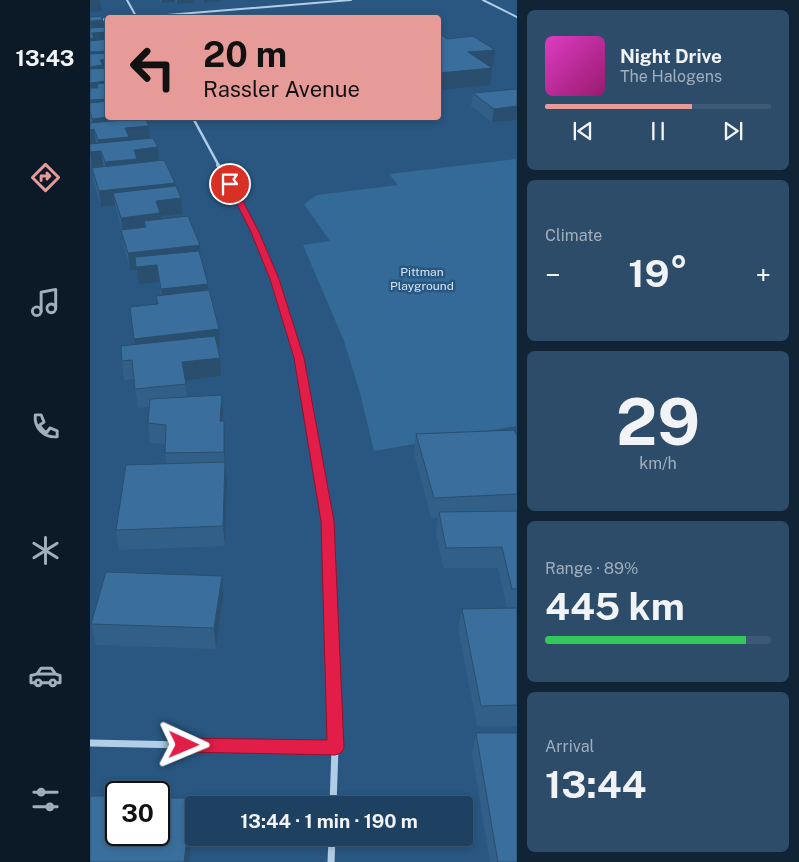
<!DOCTYPE html>
<meta charset="utf-8">
<style>
:root{--surface:#1f4161;--page:#2c4c6a;--text:#f1f3f6;--muted:#a1afbd;--line:#3c5a76;--accent:#e69b98}
body{margin:0;font-family:"Public Sans",sans-serif;background:var(--page);color:var(--text);height:100vh;display:flex;flex-direction:column;font-size:19px;white-space:nowrap}
*{box-sizing:border-box;margin:0}
p{font-size:16px;color:var(--muted)}
.icon{flex:none;width:28px;height:28px;fill:none;stroke:currentColor;stroke-width:2;stroke-linecap:round;stroke-linejoin:round}
.map{position:relative;flex:1;overflow:hidden}
.details{display:flex;flex-direction:column;gap:10px;padding:10px;background:#112435;width:282px}
.details>*{flex:none}
.guide{position:absolute;left:15px;top:15px;width:336px;height:105px;border-radius:5px;box-shadow:0 2px 8px #0003,0 0 0 1px var(--line);background:#e69b98;color:#111;overflow:hidden}
.speed{position:absolute;left:15px;top:781px;display:flex;gap:10px;font-size:25px;font-weight:700;text-align:center}
.speed>*{display:grid;place-content:center;width:65px;height:65px;border-radius:50%;background:var(--surface);box-shadow:0 2px 8px #0003,0 0 0 1px var(--line);line-height:1}
.speed .limit{border:2px solid #111;border-radius:8px;background:#fff;color:#111}
.pin{position:absolute;display:grid;place-items:center;width:42px;height:42px;color:#fff;margin:-21px;border:2px solid #fff;border-radius:50%;box-shadow:0 1px 5px #0007}
.me{position:absolute;width:55px;margin:-28px;rotate:91deg;stroke-linejoin:round;filter:drop-shadow(0 0 4px #0008)}
.turn{display:flex;align-items:center;gap:18px;height:105px;padding:0 15px;font-size:22px}
.turn .icon{width:65px;height:65px;stroke-width:2.5}
.turn b{display:block;font-size:35px;line-height:42px}
.big{font-size:38px;font-weight:700;line-height:1.1}
.details .tile{flex:1;display:flex;flex-direction:column;justify-content:center;gap:8px;min-width:0;padding:0 18px;border-radius:8px;background:var(--page)}
.details .dial{align-items:center;gap:0}
.dial b{font-size:65px;line-height:1}
.song{display:flex;align-items:center;gap:15px}
.cover{width:60px;height:60px;border-radius:8px;background:linear-gradient(135deg,hsl(310 70% 55%),hsl(320 70% 35%))}
.played{height:5px;border-radius:2px;background:linear-gradient(90deg,var(--accent) 65%,var(--line) 65%)}
.keys{display:flex;justify-content:space-around;direction:ltr}
.heat{display:flex;justify-content:space-between;align-items:center;font-size:28px;direction:ltr}
.charge{height:8px;border-radius:4px;background:linear-gradient(90deg,#34c759 89%,var(--line) 0)}
.trip{position:absolute;left:95px;top:796px;width:288px;height:50px;border-radius:5px;background:var(--surface);box-shadow:0 2px 8px #0003,0 0 0 1px var(--line);font-weight:700;line-height:50px;text-align:center}
main{display:flex;flex:1;min-height:0}
.menu{display:flex;flex-direction:column;width:90px;justify-content:space-around;align-items:center;background:#0c1a27;color:var(--muted)}
.menu .icon{width:35px;height:35px}
.menu .active{color:var(--accent)}
.menu b{font-size:22px;color:var(--text)}
.map>svg:first-child{display:block}
.green{fill:#346a98}
.lines{fill:none;stroke-linecap:round;stroke-linejoin:round}
.minor-far5{stroke:#b2cee6;stroke-width:2}
.minor-far4{stroke:#b2cee6;stroke-width:2.5}
.minor-far3{stroke:#b2cee6;stroke-width:4}
.minor-far2{stroke:#b2cee6;stroke-width:4.5}
.minor-far1{stroke:#b2cee6;stroke-width:5.5}
.minor{stroke:#b2cee6;stroke-width:7}
.wall{fill:#325f87}
.shaded-wall{fill:#294e6e}
.building{fill:#3a6f9d;stroke:#294e6e}
.route{fill:#e11d48;stroke:#92132f}
.labels{text-anchor:middle;stroke-width:5;stroke-linejoin:round;paint-order:stroke}
.far-park-label{font-size:12px;fill:#d4e6f5;stroke:#295781}
</style>
<main>
<nav class="menu">
<b>13:43</b>
<svg class="icon active" aria-label="directions" viewBox="0 0 24 24"><path d="M12 3l9 9-9 9-9-9zM9 14v-3h6M13 9l2 2-2 2"/></svg>
<svg class="icon" aria-label="music" viewBox="0 0 24 24"><path d="M9 18V5l10-2v13"/><circle cx="6" cy="18" r="3"/><circle cx="16" cy="16" r="3"/></svg>
<svg class="icon" aria-label="phone" viewBox="0 0 24 24"><path d="M5 4h4l2 5-3 2q2 4 5 5l2-3 5 2v4C11 20 4 13 5 4z"/></svg>
<svg class="icon" aria-label="climate" viewBox="0 0 24 24"><path d="M12 3v18M4 7l16 10M4 17L20 7"/></svg>
<svg class="icon" aria-label="car" viewBox="0 0 24 24"><path d="M5 17H2v-5l4-1 3-4h7l3 4 3 1v5h-3M9 17h6M6 11h13"/><circle cx="7" cy="17" r="2"/><circle cx="17" cy="17" r="2"/></svg>
<svg class="icon" aria-label="filters" viewBox="0 0 24 24"><path d="M4 7h16M4 17h16"/><circle cx="9" cy="7" r="2"/><circle cx="15" cy="17" r="2"/></svg>
</nav>
<div class="map">
<svg width="427" height="862" viewBox="0 0 427 862">
<rect width="100%" height="100%" fill="#295781"/>
<path class="green" d="M426 159V426L284 451 270 393 254 341 213 245 240 241 214 204 227 195 308 185 299 174Z"/>
<g class="lines">
<path class="minor-far5" d="M37 0 47 18
M393 0 427 17
M40 18 261 0
M0 21 18 19"/>
<path class="minor-far4" d="M103 118 129 166"/>
<path class="minor-far3" d="M128 165 165 232 185 283"/>
<path class="minor-far2" d="M185 282 209 358 222 433"/>
<path class="minor-far1" d="M222 431 238 521 241 622"/>
<path class="minor" d="M241 621 245 748 243 805
M0 743 245 748
M241 862 242 838"/>
</g>
<path class="wall" d="M69 0H104V3L87 4 85 2 72 3Z
M0 17 18 118 60 138 69 161 85 183V186L91 198 92 214 71 216V219L110 245 111 258 118 284V290L129 329 130 347 127 348 131 376 95 381 97 397 132 395 133 414 132 421H134L135 440V462L137 481 135 546 29 550 26 530 76 463 75 453V444L60 443 58 423 59 407 48 408 44 379 34 380 32 361 45 345 44 339 67 304 66 296 71 295 69 282 49 284 47 270H40L34 246 32 230 25 205 11 207 4 183 2 168 14 167 13 166 2 167 0 162Z
M427 89 402 122 381 106 383 93Z
M326 434 427 436V726H387L368 629 372 609 417 608 408 568H353L346 532 348 518H341L324 453Z
M133 596 126 649 6 645 1 624Z
M386 733 427 862H400L382 753Z"/>
<path class="shaded-wall" d="M10 0 12 11 0 12V1Z
M72 0H85V2L72 3Z
M87 0H104V3L87 4Z
M114 0H131L132 1 114 3Z
M13 20 14 31 0 32V21Z
M18 32V44L0 50V39L2 33Z
M405 50 403 66 376 69 378 52Z
M18 51V71L0 79V52Z
M402 68 400 85 349 90V73Z
M18 81V94L8 88 7 84 8 95 0 96V83Z
M18 99V112L0 111V100Z
M427 106V120L402 122 404 109Z
M18 117 52 118 4 129 6 143 0 144V130L4 129 2 119Z
M59 126 60 140 11 151 13 166 2 167 0 152 9 151 8 140 35 128Z
M68 147 69 162 17 177 15 162 44 150Z
M85 183 86 198 23 193 25 205 11 207 9 191Z
M91 198 92 214 71 216 72 229 56 227 54 221 55 231 33 234 31 218 66 201Z
M110 245 111 261 67 267 69 282 49 284 47 270H40L38 253Z
M118 284 119 302 73 307 71 289Z
M129 329 130 347 47 357 44 339Z
M130 358 131 376 94 381 92 362Z
M132 395 133 414 131 441 130 421Z
M134 421 135 440V464V462L137 481 135 546 133 526 135 470 134 452Z
M132 576 133 596 126 649 124 628Z
M102 798 104 812V826L99 862H94Z"/>
<path class="building" d="M0 0H10L0 1Z
M249 15 252 18H218Z
M11 16 13 20 0 21V17Z
M112 16 114 18 89 17Z
M16 27 18 32 2 33 4 38 0 39V28Z
M349 33 357 39 383 36 405 50 378 52 402 68 349 73Z
M18 39V51L0 52V41Z
M18 53V59L10 60 13 65 0 67V54Z
M18 68V81L0 83V69Z
M18 83V99L0 100V88H8L7 84Z
M427 89V106L404 109 383 93Z
M18 101V117L2 119 0 111V103Z
M55 118 59 126 35 128 39 137 8 140 4 129 0 130V123Z
M63 138 68 147 44 150 47 159 15 162 11 151 0 152V144Z
M74 160 85 183 9 191 2 168Z
M86 186 91 198 66 201 70 213 31 218 23 193Z
M98 216 110 245 38 253 31 230 56 227 54 221Z
M109 251 118 284 71 289 67 265 46 267 45 257Z
M119 290 129 329 44 339 40 307 68 304 66 296Z
M125 336 130 358 92 362 96 384 45 389 42 360 32 361 31 346Z
M132 395 130 421H134V452L75 453 76 425 58 423 60 399Z
M424 430 427 436V494L344 498 326 434Z
M135 462 133 526 26 530 36 465Z
M427 511V589H422L412 547 356 548 349 512Z
M16 572 132 576 124 628 1 624Z
M427 608V705L391 706 372 609Z
M386 733H427V862H408Z
M0 796H26V835H69V798H102L94 862H0Z"/>
<path class="route" d="M140 182 144 184 169 232 189 279 214 358 244 521 254 748 251 753 245 755 94 752 89 750 86 745 89 740 94 738 237 740 231 521 204 358 180 279 161 232 137 184Z"/>
<g class="labels">
<g class="far-park-label">
<text x="332" y="276">Pittman<tspan x="332" dy="14">Playground</tspan></text>
</g>
</g>
</svg>
<div class="speed"><div class="limit">30</div></div>
<div class="pin" style="left:140px;top:184px;background:#d93025"><svg class="icon" aria-label="arrive" viewBox="0 0 24 24"><path d="M6 21V4h12l-3 4 3 4H6"/></svg></div>
<svg class="me" style="left:94px;top:745px" viewBox="-20 -20 40 40"><path d="M0-17L14 15 0 8-14 15z" fill="#e11d48" stroke="#fff" stroke-width="4"/></svg>
<div class="trip">13:44 · 1 min · 190 m</div>
<div class="guide">
<div class="turn"><svg class="icon" aria-label="left" viewBox="0 0 24 24"><path d="M17 20v-9H6M10 6l-5 5 5 5"/></svg><div><b>20 m</b>Rassler Avenue</div></div>
</div>
</div>
<section class="details">
<div class="tile">
<div class="song"><i class="cover"></i><div><b>Night Drive</b><p>The Halogens</p></div></div>
<div class="played"></div>
<div class="keys"><svg class="icon" aria-label="previous" viewBox="0 0 24 24"><path d="M18 5L8 12l10 7zM5 5v14"/></svg><svg class="icon" aria-label="pause" viewBox="0 0 24 24"><path d="M8 5v14M16 5v14"/></svg><svg class="icon" aria-label="next" viewBox="0 0 24 24"><path d="M6 5l10 7-10 7zM19 5v14"/></svg></div>
</div>
<div class="tile"><p>Climate</p>
<div class="heat"><a>−</a><b class="big">19°</b><a>+</a></div>
</div>
<div class="tile dial"><b>29</b><p>km/h</p></div>
<div class="tile"><p>Range · 89%</p><b class="big">445 km</b><div class="charge"></div></div>
<div class="tile"><p>Arrival</p><b class="big">13:44</b></div>
</section>
</main>
